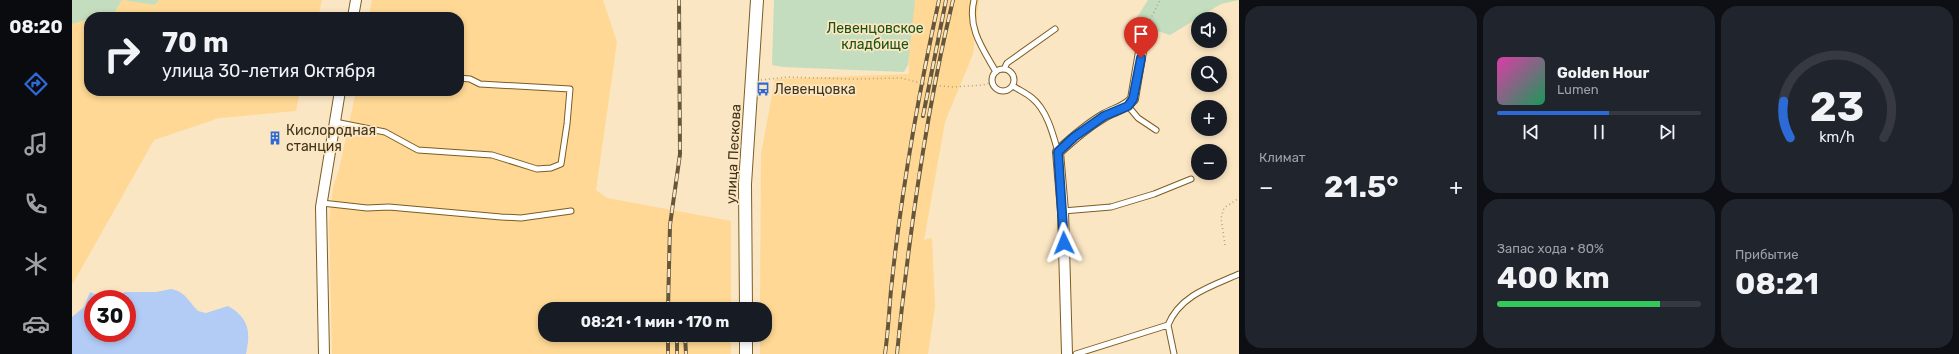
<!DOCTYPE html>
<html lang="ru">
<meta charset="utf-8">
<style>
:root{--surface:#171b24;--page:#20242c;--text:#f1f3f6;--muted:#9ea1a6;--line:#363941;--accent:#2c6ad7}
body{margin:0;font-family:Rubik,sans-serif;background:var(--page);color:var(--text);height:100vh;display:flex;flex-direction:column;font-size:15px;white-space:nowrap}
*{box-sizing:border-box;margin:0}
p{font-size:13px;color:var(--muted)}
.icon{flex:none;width:22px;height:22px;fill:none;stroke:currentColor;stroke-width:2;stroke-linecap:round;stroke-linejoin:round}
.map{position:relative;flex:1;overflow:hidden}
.details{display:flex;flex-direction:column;gap:6px;padding:6px;background:#0d0f14;width:720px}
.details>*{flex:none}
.banner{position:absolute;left:12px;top:12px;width:380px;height:84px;border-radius:16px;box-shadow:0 2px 6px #0003;background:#171b24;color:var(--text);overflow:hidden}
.tools{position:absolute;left:1119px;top:12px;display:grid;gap:8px}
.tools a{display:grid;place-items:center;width:36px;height:36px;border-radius:50%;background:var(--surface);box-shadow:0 2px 6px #0003;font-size:20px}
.speed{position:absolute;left:12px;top:290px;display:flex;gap:8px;font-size:20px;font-weight:700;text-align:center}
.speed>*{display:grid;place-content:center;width:52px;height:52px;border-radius:50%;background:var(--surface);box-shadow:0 2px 6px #0003;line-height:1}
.speed .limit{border:6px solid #d22;background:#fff;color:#111}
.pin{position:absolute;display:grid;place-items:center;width:34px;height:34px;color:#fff;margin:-41px -17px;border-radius:50% 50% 50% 0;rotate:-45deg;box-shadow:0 0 4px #0007}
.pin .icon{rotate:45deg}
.me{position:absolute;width:44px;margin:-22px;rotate:358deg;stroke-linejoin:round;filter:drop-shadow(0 0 3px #0008)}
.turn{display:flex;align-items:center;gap:14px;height:84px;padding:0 12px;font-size:18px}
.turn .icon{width:52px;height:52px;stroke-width:2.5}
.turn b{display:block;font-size:28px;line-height:34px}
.big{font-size:30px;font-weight:700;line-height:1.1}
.details .card{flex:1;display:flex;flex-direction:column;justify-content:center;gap:6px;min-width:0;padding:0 14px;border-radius:16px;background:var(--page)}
.details .dial{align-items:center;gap:0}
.dial svg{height:104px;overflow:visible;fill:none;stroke:var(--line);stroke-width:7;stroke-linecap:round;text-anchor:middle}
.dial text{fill:var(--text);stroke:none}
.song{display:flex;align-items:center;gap:12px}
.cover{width:48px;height:48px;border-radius:6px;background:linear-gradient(135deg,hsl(320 70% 55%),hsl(150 70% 35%))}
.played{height:4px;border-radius:2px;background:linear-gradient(90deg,var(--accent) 55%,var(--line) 55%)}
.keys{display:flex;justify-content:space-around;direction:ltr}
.heat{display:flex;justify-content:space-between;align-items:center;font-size:22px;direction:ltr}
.charge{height:6px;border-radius:3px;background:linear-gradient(90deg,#34c759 80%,var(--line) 0)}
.details .tiles{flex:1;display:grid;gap:6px;grid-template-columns:repeat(3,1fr)}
.card:first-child{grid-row:span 2}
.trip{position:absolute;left:466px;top:302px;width:234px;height:40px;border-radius:16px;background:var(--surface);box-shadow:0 2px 6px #0003;font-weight:700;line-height:40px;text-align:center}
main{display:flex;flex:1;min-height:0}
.tabs{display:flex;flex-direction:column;width:72px;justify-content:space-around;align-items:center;background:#090b0e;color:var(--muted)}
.tabs .icon{width:28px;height:28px}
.tabs .active{color:var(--accent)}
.tabs b{font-size:18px;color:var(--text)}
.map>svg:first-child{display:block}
.built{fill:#fed894}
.green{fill:#c3ddbe}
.water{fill:#b3ccf6;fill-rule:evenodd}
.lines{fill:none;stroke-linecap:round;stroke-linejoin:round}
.service-casing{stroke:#7c5d22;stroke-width:7}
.minor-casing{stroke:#7c5d22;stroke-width:12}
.tertiary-casing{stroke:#7c5d22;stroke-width:14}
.path{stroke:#b19f80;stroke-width:1.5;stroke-dasharray:1 3;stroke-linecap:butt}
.service{stroke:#fff;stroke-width:5}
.minor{stroke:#fff;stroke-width:10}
.tertiary{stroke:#fff;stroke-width:12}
.rail-casing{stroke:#66573c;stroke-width:4}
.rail{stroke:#fbe6c3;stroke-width:2.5;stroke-dasharray:8;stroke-linecap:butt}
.route-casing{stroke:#114b97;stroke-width:10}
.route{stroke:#1a73e8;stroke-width:7}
.labels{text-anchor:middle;stroke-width:3.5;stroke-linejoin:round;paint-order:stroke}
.park-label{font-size:14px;fill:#1b5311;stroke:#fbe6c3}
.poi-label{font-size:14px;fill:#40331a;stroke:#fbe6c3;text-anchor:start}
.street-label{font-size:14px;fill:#40331a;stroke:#fbe6c3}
</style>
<main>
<nav class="tabs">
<b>08:20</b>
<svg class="icon active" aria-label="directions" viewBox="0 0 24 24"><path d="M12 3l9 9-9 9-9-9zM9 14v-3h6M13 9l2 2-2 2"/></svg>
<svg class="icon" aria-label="music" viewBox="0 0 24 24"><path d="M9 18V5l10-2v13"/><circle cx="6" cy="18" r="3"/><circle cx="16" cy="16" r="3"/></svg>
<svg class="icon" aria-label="phone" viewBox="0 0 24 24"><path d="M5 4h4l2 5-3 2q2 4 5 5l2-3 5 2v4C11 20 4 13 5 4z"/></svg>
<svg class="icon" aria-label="climate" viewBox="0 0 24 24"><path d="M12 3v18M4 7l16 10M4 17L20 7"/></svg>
<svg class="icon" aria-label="car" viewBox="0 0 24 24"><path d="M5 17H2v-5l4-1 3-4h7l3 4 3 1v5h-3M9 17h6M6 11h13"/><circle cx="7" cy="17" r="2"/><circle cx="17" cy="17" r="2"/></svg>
</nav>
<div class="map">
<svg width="1167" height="354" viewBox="0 0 1167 354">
<rect width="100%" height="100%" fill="#fbe6c3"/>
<path class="built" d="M50 0 83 5 87 0H250L246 17H40Z
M300 0H531L545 42 524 190 535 198 659 221V309H473V335H659V354H260L257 223 261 187 267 170 284 91H387V17H297Z
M843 0H907L901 54 873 122 852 240 860 238 863 306 856 354H688V335H693V309H688L689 154 703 79 837 74 836 43Z
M17 19V91H228L224 111 147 118 82 140 0 285V24Z"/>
<path class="green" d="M0 0H87L83 5 50 0 40 17H17V19L0 24Z
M702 0H843L836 65 832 72 711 67 700 65Z
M1076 0H1167L1149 4 1098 35 1082 30 1064 19Z"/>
<path class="water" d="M99 289C113 291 117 302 126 311L134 313 156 306C177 318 179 332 174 354H0V317L12 307 18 292 32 298 54 292H84ZM21 299H55V333H21Z"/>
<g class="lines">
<g class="service-casing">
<path id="service" d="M902 0C895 28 911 49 924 72
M932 69 935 63 983 29
M920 80a11 11 0 1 1 22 0a11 11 0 1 1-22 0Z
M941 86C947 90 954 93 960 98 975 110 981 134 986 152
M1056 106 1066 118 1084 130
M263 122 313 132 346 150 420 155 465 169 479 168 489 164 495 124 498 89 408 84 398 79 387 78
M250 203 295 208 317 207 429 217 449 218 499 211
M991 211 1039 207 1082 194 1119 179
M1096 325 1102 354
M1004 354 1096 325C1108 295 1140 286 1167 274"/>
</g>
<g class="minor-casing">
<path id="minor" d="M281 17 284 0
M252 354 249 207 268 91
M995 354 991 211 986 152C1000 139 1015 126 1032 116 1042 110 1053 109 1061 99L1073 28"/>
</g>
<g class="tertiary-casing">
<path id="tertiary" d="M674 309 673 184 685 0
M674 335V354"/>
</g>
<path class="path" d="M1078 20 1088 0
M689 80 716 77 780 79 829 78 857 85 882 87 911 85 921 82
M1153 245 1149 218 1152 208 1167 198"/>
<use href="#service" class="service"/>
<use href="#minor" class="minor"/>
<use href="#tertiary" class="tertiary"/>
<g class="rail-casing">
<path id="rail" d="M851 116 874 0
M596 309 598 225 608 154 607 0
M596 335V354
M605 335V354
M613 335 614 354
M813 354C816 333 817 312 819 290 829 193 846 96 867 0
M825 354C837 235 853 116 881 0"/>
</g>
<use href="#rail" class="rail"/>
</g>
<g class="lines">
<g class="route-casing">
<path id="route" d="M992 243 986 152 1002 137 1032 116 1056 106 1061 99 1069 58"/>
</g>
<use href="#route" class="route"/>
</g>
<defs>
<g id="bus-bare" transform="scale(1.08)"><path d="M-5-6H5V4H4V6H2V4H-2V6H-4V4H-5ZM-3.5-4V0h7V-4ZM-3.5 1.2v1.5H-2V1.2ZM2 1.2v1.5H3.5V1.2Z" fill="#2c6ad7" stroke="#fbe6c3" stroke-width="2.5" paint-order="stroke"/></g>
<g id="building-bare" transform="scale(1.08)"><path d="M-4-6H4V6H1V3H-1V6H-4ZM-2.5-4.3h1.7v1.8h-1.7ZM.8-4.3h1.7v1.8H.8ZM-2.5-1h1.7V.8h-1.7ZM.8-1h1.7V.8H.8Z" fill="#2c6ad7" stroke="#fbe6c3" stroke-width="2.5" paint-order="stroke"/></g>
</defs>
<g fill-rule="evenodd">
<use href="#bus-bare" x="691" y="89"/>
<use href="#building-bare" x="203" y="138"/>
</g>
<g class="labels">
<g class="park-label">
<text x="803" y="33">Левенцовское<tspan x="803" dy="16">кладбище</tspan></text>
</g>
<g class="poi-label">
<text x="702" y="94">Левенцовка</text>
<text x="214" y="135">Кислородная<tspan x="214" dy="16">станция</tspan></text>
</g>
<g class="street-label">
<text transform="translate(661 154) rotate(-87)" y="5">улица Пескова</text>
</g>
</g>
</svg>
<div class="tools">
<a><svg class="icon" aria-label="sound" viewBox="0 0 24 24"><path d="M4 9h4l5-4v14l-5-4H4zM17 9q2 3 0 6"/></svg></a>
<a><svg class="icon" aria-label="search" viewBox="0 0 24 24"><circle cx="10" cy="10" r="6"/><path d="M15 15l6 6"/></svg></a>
<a>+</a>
<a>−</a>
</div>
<div class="speed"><div class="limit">30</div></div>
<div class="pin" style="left:1069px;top:58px;background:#d93025"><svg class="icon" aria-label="arrive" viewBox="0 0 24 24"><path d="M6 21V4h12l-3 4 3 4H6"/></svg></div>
<svg class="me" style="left:992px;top:243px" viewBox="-20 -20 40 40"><path d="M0-17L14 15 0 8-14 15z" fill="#1a73e8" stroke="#fff" stroke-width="4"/></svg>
<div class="trip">08:21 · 1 мин · 170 m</div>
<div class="banner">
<div class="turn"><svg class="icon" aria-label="right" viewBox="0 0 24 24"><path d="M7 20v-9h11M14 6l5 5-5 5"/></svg><div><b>70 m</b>улица 30-летия Октября</div></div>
</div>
</div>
<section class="details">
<div class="tiles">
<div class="card"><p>Климат</p>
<div class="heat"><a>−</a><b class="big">21.5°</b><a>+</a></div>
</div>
<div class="card">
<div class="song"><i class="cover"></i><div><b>Golden Hour</b><p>Lumen</p></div></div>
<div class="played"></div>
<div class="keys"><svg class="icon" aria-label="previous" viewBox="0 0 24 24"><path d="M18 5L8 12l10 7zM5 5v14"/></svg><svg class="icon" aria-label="pause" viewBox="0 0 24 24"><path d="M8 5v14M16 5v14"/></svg><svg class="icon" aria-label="next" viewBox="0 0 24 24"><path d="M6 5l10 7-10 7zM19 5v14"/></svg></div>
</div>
<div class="card dial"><svg viewBox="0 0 100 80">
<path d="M14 69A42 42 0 1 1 86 69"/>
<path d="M14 69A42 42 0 0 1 9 41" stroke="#2c6ad7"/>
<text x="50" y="56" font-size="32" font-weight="700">23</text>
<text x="50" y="72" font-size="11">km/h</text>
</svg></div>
<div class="card"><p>Запас хода · 80%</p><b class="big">400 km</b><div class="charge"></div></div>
<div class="card"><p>Прибытие</p><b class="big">08:21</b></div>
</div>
</section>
</main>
